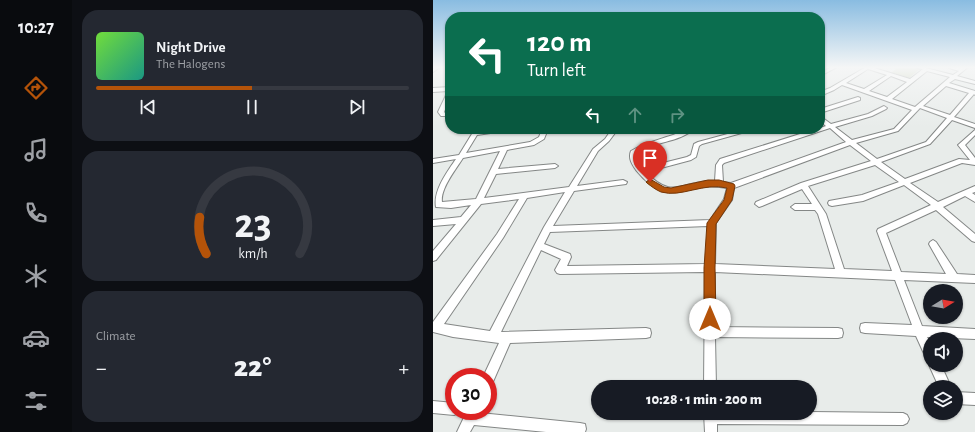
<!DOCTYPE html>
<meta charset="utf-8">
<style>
:root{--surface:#171b24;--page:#242831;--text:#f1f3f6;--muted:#9ea1a6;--line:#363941;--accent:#b45309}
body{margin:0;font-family:"Alegreya Sans",sans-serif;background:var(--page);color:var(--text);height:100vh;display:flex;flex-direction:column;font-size:15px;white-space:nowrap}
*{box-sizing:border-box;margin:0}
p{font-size:13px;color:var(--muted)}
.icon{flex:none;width:22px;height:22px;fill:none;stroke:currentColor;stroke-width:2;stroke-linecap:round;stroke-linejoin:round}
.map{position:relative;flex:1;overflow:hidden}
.details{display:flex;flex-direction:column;gap:10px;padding:10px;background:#0d0f14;width:361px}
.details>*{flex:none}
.hud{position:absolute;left:12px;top:12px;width:380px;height:122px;border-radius:16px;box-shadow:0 1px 3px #0004;background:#0b6e4f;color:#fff;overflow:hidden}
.needle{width:26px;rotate:79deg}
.buttons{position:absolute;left:490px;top:284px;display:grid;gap:8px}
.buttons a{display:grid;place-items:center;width:40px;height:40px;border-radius:50%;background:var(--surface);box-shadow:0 1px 3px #0004;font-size:20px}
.speed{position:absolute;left:12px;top:368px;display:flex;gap:8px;font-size:20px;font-weight:700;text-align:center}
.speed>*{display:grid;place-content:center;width:52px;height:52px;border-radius:50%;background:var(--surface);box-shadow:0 1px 3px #0004;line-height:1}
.speed .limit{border:6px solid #d22;background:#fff;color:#111}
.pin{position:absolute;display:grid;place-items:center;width:34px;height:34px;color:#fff;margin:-41px -17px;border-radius:50% 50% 50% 0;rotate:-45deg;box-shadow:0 0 4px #0007}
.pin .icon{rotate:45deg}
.me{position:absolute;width:44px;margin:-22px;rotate:0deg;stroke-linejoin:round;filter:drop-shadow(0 0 3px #0008)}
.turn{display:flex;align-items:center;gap:14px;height:84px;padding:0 16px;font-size:18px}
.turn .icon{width:52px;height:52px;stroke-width:2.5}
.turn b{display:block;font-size:28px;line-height:34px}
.lanes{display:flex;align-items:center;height:38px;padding:0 16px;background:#0003;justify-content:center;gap:20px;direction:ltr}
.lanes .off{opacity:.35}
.big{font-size:30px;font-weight:800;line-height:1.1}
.details .card{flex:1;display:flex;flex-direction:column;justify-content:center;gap:6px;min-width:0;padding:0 14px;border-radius:16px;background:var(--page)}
.details .dial{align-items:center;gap:0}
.dial svg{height:104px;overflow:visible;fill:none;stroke:var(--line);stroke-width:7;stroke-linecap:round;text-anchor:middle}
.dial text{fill:var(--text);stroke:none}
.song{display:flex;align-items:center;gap:12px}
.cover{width:48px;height:48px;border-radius:6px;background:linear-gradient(135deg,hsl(100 70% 55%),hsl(170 70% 35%))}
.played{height:4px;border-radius:2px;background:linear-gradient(90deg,var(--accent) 50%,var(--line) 50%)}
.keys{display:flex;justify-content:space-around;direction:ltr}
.heat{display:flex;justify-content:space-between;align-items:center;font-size:22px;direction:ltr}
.trip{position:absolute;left:158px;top:380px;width:226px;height:40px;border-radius:20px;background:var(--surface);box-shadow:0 1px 3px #0004;font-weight:800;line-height:40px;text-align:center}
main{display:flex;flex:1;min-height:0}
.tab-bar{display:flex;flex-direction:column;width:72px;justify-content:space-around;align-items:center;background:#090b0e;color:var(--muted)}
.tab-bar .icon{width:28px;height:28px}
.tab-bar .active{color:var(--accent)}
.tab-bar b{font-size:18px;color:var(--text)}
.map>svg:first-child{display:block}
.green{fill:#c3cdab}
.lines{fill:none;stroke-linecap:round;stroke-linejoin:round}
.minor-casing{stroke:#848786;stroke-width:2}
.minor{fill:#fff;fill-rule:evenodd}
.route{fill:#b45309;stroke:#753606}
</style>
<main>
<nav class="tab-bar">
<b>10:27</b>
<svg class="icon active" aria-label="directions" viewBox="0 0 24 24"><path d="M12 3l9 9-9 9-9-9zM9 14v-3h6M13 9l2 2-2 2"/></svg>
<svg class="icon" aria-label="music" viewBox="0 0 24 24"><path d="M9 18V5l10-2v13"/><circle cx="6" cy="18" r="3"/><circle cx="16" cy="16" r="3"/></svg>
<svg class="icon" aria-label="phone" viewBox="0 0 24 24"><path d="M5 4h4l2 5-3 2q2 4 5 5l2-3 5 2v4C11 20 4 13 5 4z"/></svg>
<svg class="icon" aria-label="climate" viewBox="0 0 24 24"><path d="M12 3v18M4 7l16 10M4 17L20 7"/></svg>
<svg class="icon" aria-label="car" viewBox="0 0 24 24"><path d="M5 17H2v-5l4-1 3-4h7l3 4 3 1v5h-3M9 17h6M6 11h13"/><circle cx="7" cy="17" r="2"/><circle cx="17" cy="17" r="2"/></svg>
<svg class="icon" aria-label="filters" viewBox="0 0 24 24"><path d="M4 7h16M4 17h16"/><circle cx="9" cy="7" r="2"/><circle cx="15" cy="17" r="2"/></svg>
</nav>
<section class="details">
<div class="card">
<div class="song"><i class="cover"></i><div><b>Night Drive</b><p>The Halogens</p></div></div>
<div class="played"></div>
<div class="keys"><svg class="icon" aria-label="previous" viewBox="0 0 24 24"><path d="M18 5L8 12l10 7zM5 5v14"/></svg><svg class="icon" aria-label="pause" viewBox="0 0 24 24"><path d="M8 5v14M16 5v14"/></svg><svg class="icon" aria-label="next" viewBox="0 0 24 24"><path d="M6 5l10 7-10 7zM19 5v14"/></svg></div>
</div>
<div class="card dial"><svg viewBox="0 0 100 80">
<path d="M14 69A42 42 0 1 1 86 69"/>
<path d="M14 69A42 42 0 0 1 9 41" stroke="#b45309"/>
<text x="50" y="56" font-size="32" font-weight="700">23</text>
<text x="50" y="72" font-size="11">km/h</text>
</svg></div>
<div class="card"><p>Climate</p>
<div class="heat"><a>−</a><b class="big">22°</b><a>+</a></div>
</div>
</section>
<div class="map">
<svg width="542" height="432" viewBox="0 0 542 432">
<rect width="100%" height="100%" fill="#e8ecea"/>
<path class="green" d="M456 67H478L487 69 476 78 458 73 463 69Z"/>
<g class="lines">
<g class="minor-casing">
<path id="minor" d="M3 67H7L0 72V69Z
M399 67H404L387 76V73Z
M433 67H438L477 79 490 69 484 68V67H489L520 75 526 71 516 68V67L528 68 531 67H535L524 76 542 81V84L522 79 516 83 542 91V95L541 94 521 117 542 124V128L519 120 497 144 448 162 472 179 526 159 537 160 525 145 542 130V135L532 145 542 158V165L529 163 477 183 505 202 542 186V192L539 193 542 195V202L532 196 510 207 542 234V242L539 241 503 210 453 233 468 272 513 274 496 244 497 242 500 240 503 242 524 274 542 275V283L471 280 489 326 542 329V339L494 337 497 342V360L493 358 483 336 432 333 428 332 427 328 428 324 432 323 479 325 462 280 282 272V327L405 328 409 329 410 333 409 337 405 338 282 337 283 387H271L272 272 127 274 124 273 122 270 128 259 108 250 68 332 213 328 217 329 218 333 217 337 213 338 77 343 59 384 55 386V377H50L66 343 20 337 0 332V322L64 234 86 199 48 204 3 260 0 261V251L23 224 0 226V220L28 217 38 205 18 208 3 207C0 191 14 172 23 159L0 163V159L26 155 42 129H48L47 131 60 129H74L71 131 44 135 33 153 97 142 106 137 109 129H115L111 139 101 145 74 150 65 169 122 164 125 166 122 168 63 174 51 198 136 187 160 149 172 139 179 129H185L176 141 165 151 144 186 190 180 194 182 193 184 141 191 120 226 277 220 291 199 294 188C251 179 238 213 203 170 199 164 195 158 198 151 211 143 225 140 240 135 247 132 253 129 261 129 247 142 220 142 203 153L204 160 210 168 254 157 258 155 261 144 265 142 313 129H323L269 144 266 146 263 157 258 160 213 172C240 202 250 179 282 181L283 165 287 159 383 129H387V128L393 126 387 121V116L398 124 435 114 451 106 454 108 453 109 439 116 402 127 419 140 461 129 479 110 409 85 401 90 387 96V92L397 88ZM435 69 454 75 431 89 413 83ZM494 71 517 77 482 107 459 99ZM458 76 474 82 454 97 436 91ZM513 86 536 93 517 115 490 106ZM487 108 514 118 493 142 444 159 423 143 465 131ZM397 128 413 142 298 183 290 182 289 165 291 163ZM417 145 438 161 368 183 323 202 322 204 326 207 329 206 369 189 379 204H362L358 207 362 210H382L385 214 402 269 282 264 283 223 299 200 301 188ZM67 151 43 199 9 202C7 189 23 169 30 158ZM442 165 466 182 429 195 396 201 395 203 396 205 399 206 430 201 471 185 498 205 445 229 444 231 459 271 411 269 393 214 375 186ZM132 192 111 227 57 331 11 324 70 238 94 198ZM275 226 273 264 134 266 138 257 137 254 111 244 117 232Z
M17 87V97L11 112 12 113 17 112V116H8L5 112 15 91 0 92V88Z
M425 97 427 98V100L387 113V109Z
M497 363V365H508L518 387H506L496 365Z
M523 392 542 393V405L523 404Z
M0 401 21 403V411H26L25 413 21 415 0 413Z
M34 411H47V413L147 423 152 424 153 429 152 432H113L41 425 37 432H24Z
M377 412 470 413 474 415 476 419 474 423 470 425 284 424V432H272L271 413Z"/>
</g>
<use href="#minor" class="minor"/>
</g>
<linearGradient id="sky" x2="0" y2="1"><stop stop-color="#89bce1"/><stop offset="0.53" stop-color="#f5f6f6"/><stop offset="1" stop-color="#f5f6f6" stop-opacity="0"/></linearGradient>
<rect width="542" height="127" fill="url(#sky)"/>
<path class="route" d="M217 179 231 187 238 188 275 180H286L301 184 302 186 299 200 283 224 282 268 283 319 281 323 277 325 273 323 271 319V268L274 223 291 200 294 188C271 182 248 198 228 192 223 190 218 186 214 183L213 182Z"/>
</svg>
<div class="buttons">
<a><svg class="needle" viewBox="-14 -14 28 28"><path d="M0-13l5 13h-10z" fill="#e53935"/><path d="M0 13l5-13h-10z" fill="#9ea1a6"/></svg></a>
<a><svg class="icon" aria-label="sound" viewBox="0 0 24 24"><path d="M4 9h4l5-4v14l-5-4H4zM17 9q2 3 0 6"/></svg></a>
<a><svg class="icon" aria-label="layers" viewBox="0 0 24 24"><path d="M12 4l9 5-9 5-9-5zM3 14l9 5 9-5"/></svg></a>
</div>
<div class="speed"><div class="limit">30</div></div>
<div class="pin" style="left:217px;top:182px;background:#d93025"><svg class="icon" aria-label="arrive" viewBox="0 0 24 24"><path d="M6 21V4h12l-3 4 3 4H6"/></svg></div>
<svg class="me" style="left:277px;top:319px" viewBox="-20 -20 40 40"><circle r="19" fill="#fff"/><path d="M0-13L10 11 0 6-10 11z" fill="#b45309"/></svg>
<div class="trip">10:28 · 1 min · 200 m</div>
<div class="hud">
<div class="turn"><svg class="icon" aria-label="left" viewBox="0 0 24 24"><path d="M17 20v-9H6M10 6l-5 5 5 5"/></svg><div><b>120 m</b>Turn left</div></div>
<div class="lanes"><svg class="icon" aria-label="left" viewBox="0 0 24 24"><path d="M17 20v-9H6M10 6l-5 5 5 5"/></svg><svg class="icon off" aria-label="ahead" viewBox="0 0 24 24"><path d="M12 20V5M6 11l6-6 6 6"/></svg><svg class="icon off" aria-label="right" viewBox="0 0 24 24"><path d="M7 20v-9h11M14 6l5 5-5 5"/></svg></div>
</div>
</div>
</main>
